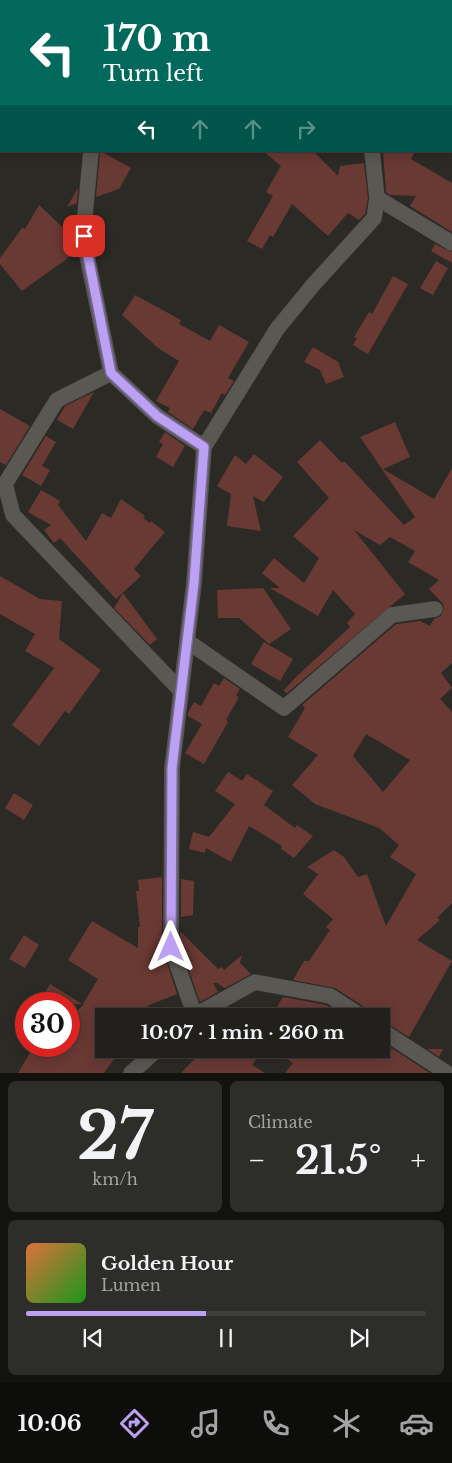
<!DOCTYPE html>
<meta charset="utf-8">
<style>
:root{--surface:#21201c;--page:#2d2d29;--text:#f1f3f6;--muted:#a2a3a3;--line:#3e3e3b;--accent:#bca0f2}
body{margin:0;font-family:"Libre Baskerville",serif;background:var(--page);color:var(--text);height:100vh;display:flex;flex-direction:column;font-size:19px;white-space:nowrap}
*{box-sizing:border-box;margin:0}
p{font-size:16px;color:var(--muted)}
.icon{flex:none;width:28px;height:28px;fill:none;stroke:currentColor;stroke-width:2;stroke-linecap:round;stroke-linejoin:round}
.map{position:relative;height:1073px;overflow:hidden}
.sheet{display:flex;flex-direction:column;gap:8px;padding:8px;background:#12120f;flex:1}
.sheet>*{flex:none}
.guide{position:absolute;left:0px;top:0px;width:452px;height:152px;box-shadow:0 2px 12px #0003,0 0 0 1px var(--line);background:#00695c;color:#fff;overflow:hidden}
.speed{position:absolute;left:15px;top:992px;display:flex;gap:10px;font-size:25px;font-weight:700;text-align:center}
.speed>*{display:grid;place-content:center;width:65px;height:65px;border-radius:50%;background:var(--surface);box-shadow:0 2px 12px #0003,0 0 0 1px var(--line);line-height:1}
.speed .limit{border:8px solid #d22;background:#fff;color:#111}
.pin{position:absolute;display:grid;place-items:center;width:42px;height:42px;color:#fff;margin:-21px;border-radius:10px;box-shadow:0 2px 8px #0006}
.me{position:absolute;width:55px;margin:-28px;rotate:0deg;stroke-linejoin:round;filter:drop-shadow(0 0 4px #0008)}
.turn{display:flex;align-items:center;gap:18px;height:105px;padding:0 20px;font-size:22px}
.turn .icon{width:65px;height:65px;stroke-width:2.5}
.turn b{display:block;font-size:35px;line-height:42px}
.lanes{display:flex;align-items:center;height:48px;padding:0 20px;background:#0003;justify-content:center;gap:25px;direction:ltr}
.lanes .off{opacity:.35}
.big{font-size:38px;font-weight:700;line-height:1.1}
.sheet .widget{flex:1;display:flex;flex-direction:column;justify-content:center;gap:8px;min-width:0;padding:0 18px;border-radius:8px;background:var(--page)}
.sheet .dial{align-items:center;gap:0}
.dial b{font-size:65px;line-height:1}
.song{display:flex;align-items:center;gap:15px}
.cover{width:60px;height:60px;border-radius:8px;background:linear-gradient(135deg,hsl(20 70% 55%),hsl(120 70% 35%))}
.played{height:5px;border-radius:2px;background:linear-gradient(90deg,var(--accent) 45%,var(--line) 45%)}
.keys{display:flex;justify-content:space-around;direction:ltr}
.heat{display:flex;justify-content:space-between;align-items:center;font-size:28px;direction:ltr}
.sheet .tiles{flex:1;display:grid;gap:8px;grid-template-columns:1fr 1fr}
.widget:last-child{grid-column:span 2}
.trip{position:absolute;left:95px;top:1008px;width:295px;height:50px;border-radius:0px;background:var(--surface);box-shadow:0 2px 12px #0003,0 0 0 1px var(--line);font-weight:700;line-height:50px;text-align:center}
.menu{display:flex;height:80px;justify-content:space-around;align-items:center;background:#0d0d0b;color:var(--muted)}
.menu .icon{width:35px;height:35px}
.menu .current{color:var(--accent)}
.menu b{font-size:22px;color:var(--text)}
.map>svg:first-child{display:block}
.building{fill:#693934;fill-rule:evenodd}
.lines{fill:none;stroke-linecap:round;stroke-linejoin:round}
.minor-casing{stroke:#494843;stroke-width:16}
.minor{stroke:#5a5852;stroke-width:15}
.route-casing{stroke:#7a689d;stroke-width:12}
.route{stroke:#bca0f2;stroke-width:9}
</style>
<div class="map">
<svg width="452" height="1073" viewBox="0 0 452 1073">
<rect width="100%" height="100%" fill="#2c2a25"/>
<path class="building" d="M100 151 131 168 119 189 96 197Z
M263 151H313L338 176 340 166 364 163 368 198 365 214 359 220 348 213 328 236 292 204 273 237 270 235 262 249 247 241 273 196 266 192 281 166Z
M383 151H415L411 159 452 183V232L410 206 416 196 390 195 386 192Z
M78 188 77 203 67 207Z
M39 205 73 237 66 245 75 253 22 291 0 264V258L22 228 25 229Z
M435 244 452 252V263L431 251Z
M436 261 448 268 433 295 420 288Z
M393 276 408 284 368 354 353 345 357 338 354 337 369 312 372 314Z
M135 295 181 320 179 324 210 341 219 325 249 342 228 378 234 381 225 395 222 393 211 413 204 410 193 429 168 412 170 408 156 401 179 361 158 348 122 315Z
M313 347 338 362 344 377 326 384 320 370 304 362Z
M94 392 73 429 57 420 65 406Z
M0 409 30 426 6 465 0 462Z
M395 422 410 457 383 469 434 499 452 468V663L441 673 452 688 440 699 452 712V903L437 918 440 920 417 940 452 961 409 1037 381 1020V1016H370L366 1008 335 988 293 980 304 961H309L330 930 326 927 333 919 303 894 318 874 307 867 334 850 344 857 358 877 367 874 386 926 416 874 390 857 399 845 379 828 315 804 292 785 318 755 288 737 305 708 302 705 396 624 420 621 430 626 434 619 441 616 444 608 443 604 429 589 439 580 408 562 415 551 390 537 380 545 354 530 405 594 287 693 283 691 295 678 350 627 347 623 355 614 333 590 318 616 270 588H280L262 573 274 558 304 583 319 558 293 536 329 498 297 462 320 440 342 463 344 461 404 525 415 517 360 437ZM366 734 410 760 383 792 353 756Z
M165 432 185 446 173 467 156 457 163 444 159 442Z
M46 436 56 442 42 466 50 470 41 486 22 475Z
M254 454 283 477 264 502 253 496 261 531 227 526 231 494 217 486 235 455 246 464Z
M41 490 60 501 58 505 86 541 102 513 111 518 121 499 145 516 143 518 150 523 151 521 165 532 134 569 141 576 116 599 60 538 54 543 44 530 51 525 28 512Z
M0 576 40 599 62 601 59 639 101 670 69 714 65 711 39 746 12 725 54 668 25 651 35 634 0 614Z
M263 588 291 629 269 644 239 618H218L217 590Z
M123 593 157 639 150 645 114 608Z
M264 642 293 659 280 681 251 664Z
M224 678 240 689 236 696 239 697 226 720 228 722 204 764 185 753 202 724 188 716V713L194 702 201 706 214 683 219 686Z
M228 772 242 781 247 774 273 791 264 805 295 828 297 825 313 836 294 858 281 849 282 846 249 826 231 862 206 848 205 853 189 849 193 832 209 837 235 804 215 791Z
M14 793 33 805 24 820 5 808Z
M181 874V879L194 881 193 915 181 917Z
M162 877V947L177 994 147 1006 164 1016H104V1026L96 1032 104 1040V1049H111L117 1055 104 1073H18L34 1046H69V1019L84 1004H83L98 979 68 960 92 921 138 948V927H140L136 891H139L138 880Z
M180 931 218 969 222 967 224 970 242 955 240 963 251 974 225 988 217 983H213L218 992 200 1002 180 945Z
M24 935 39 945 25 968 9 959Z
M50 984 82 1004H38Z
M283 997 326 1005 344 1016H271Z
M229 1007 235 1016H213Z
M204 1049H264L252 1065 265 1073H181Z
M270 1049H393L430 1073H285L293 1063Z
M427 1049H443L439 1057Z"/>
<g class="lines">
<g class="minor-casing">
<path id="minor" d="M131 0 133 1
M434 1 435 0
M91 151 83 236 111 373 157 416 204 447
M377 198 452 243
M111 373 57 400 5 484 13 515 181 691
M187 641 284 708 392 615 435 609
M194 1016 255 982 330 996 361 1016
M195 1016 171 947 172 768 194 583 204 447 277 329 313 285 374 218 377 198 372 151
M381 1030 447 1073
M131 1073 158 1049"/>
</g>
<use href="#minor" class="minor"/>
</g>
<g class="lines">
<g class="route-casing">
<path id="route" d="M84 236 111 373 157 416 204 447 194 583 172 768 171 947"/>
</g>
<use href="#route" class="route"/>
</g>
</svg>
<div class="speed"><div class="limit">30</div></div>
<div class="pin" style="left:84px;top:236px;background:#d93025"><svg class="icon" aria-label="arrive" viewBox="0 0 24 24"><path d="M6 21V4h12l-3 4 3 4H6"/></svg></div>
<svg class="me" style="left:171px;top:947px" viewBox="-20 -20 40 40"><path d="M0-17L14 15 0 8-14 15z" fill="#bca0f2" stroke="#fff" stroke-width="4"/></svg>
<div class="trip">10:07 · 1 min · 260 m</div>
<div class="guide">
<div class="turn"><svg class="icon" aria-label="left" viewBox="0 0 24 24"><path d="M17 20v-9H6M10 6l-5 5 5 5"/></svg><div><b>170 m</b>Turn left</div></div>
<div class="lanes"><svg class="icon" aria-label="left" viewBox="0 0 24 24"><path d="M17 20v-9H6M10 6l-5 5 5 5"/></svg><svg class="icon off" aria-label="ahead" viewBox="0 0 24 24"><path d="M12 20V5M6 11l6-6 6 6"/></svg><svg class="icon off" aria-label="ahead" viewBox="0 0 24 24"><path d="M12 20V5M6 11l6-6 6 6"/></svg><svg class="icon off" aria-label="right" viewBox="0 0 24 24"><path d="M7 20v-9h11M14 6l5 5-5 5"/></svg></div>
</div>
</div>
<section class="sheet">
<div class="tiles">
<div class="widget dial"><b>27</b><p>km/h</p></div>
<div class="widget"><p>Climate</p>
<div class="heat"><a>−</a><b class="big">21.5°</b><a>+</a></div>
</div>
<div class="widget">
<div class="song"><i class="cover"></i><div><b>Golden Hour</b><p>Lumen</p></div></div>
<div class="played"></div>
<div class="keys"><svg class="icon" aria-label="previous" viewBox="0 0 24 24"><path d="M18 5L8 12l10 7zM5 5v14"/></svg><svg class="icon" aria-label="pause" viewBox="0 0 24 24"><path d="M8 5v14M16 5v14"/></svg><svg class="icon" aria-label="next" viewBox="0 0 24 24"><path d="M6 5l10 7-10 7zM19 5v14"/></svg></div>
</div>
</div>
</section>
<nav class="menu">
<b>10:06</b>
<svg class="icon current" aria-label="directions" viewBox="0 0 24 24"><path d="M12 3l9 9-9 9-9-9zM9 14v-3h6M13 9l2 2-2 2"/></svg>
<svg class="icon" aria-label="music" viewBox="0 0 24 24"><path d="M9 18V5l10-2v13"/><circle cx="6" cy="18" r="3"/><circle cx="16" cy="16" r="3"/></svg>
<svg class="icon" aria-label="phone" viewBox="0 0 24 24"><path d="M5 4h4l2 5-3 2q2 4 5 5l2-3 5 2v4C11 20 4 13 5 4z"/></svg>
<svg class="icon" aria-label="climate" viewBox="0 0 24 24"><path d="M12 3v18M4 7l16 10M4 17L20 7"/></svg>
<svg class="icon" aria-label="car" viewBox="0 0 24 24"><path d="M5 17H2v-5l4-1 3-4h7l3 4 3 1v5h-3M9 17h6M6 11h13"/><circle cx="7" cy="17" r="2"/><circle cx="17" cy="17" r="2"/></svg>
</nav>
